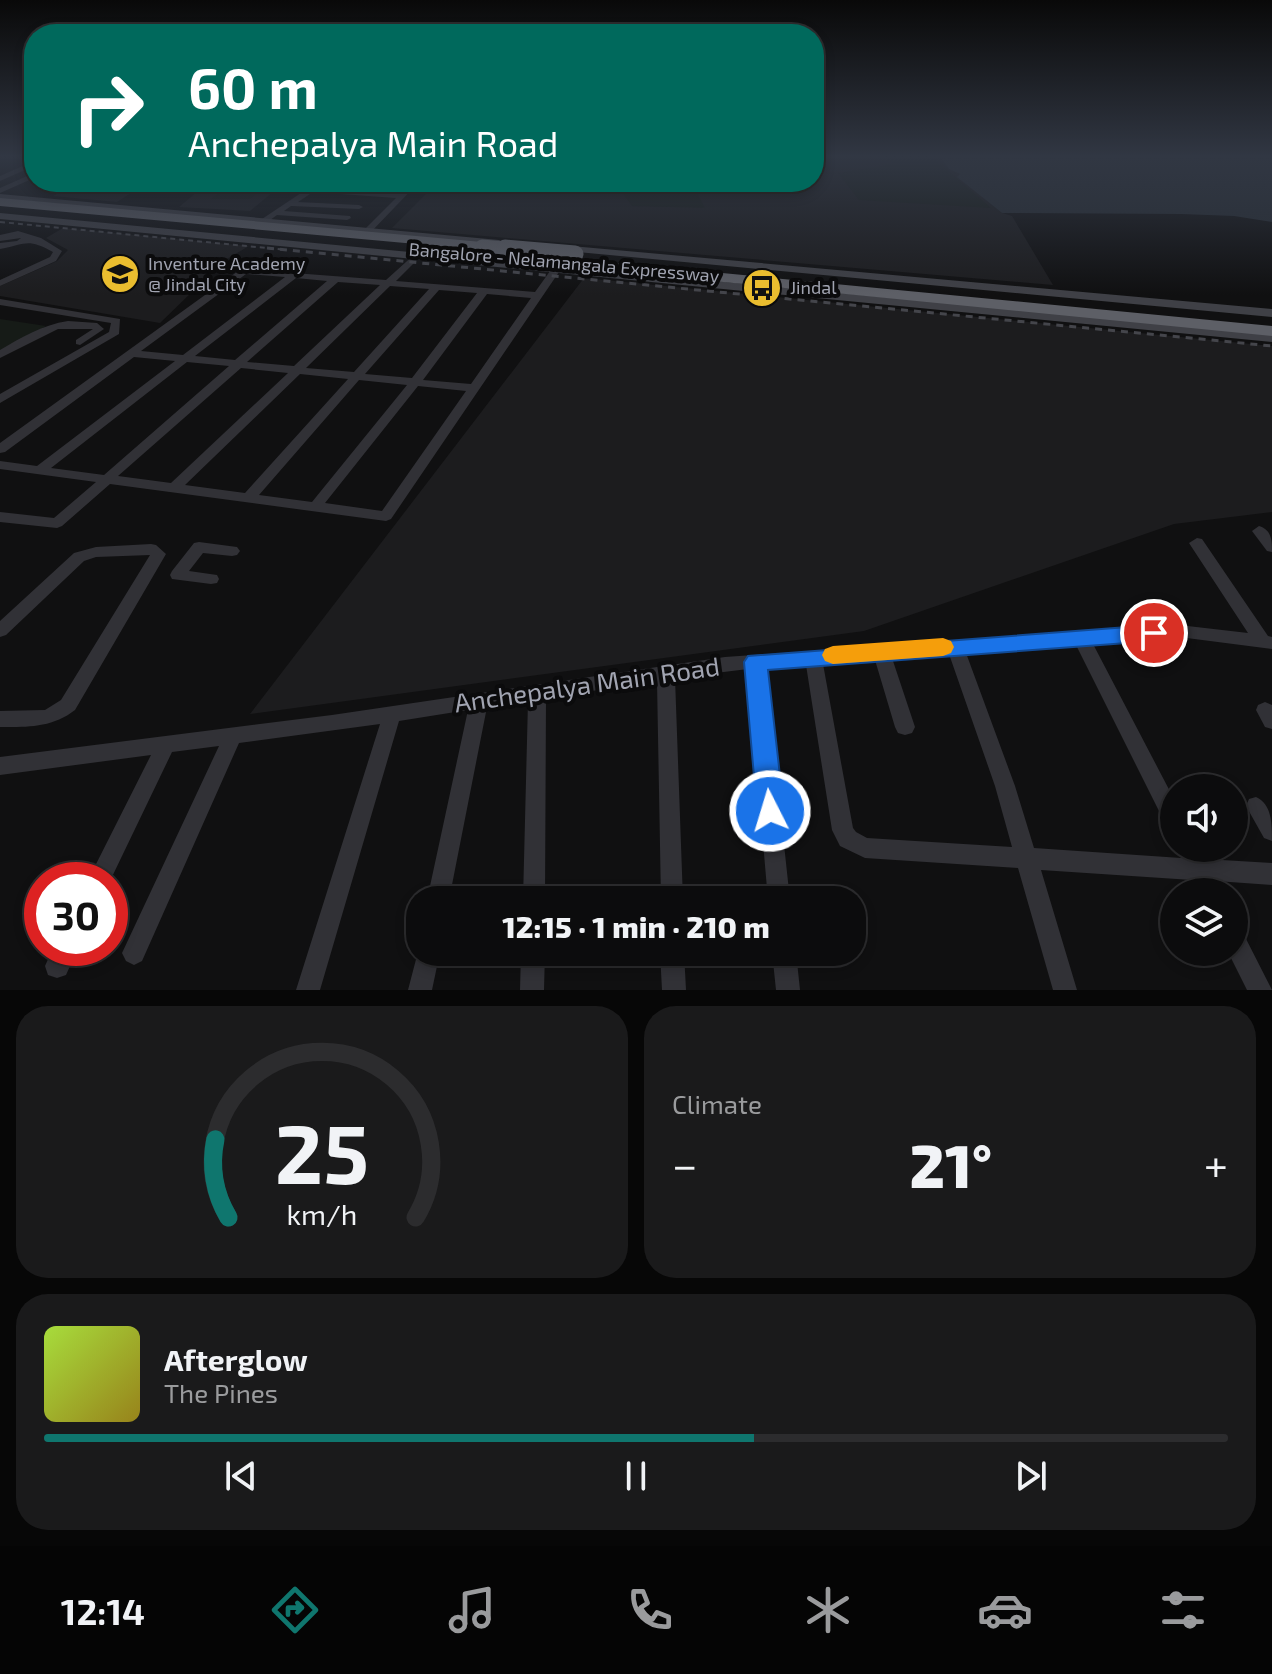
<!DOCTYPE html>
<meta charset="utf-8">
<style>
:root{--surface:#0c0c0d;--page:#1a1a1b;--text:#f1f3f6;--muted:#9a9b9d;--line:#2c2c2e;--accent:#0f766e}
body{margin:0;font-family:"Exo 2",sans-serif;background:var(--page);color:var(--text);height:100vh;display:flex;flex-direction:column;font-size:30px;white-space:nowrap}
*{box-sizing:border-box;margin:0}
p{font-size:26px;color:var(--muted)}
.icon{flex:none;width:44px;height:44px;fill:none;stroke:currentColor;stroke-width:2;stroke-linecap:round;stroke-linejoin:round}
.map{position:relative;height:990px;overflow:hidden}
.sheet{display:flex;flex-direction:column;gap:16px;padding:16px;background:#070707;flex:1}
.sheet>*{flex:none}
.banner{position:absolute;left:24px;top:24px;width:800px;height:168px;border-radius:32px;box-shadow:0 4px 12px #0003,0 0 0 2px var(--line);background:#00695c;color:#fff;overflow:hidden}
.fabs{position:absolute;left:1160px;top:774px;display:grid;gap:16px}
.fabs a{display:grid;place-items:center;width:88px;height:88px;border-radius:50%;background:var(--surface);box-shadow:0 4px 12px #0003,0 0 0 2px var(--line);font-size:40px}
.speed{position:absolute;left:24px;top:862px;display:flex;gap:16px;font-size:40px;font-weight:700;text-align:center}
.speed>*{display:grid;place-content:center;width:104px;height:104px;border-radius:50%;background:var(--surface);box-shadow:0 4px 12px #0003,0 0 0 2px var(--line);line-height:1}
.speed .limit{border:12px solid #d22;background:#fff;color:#111}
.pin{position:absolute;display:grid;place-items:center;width:68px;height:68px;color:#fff;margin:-34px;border:4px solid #fff;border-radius:50%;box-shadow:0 2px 8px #0007}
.me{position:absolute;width:88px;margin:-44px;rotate:355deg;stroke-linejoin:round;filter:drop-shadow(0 0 6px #0008)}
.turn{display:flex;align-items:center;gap:28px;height:168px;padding:0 32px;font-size:36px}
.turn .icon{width:104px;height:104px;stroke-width:2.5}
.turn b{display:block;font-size:56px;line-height:68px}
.big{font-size:60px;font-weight:800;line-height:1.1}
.sheet .widget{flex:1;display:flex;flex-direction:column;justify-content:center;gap:12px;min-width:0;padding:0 28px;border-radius:32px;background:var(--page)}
.sheet .dial{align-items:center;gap:0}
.dial svg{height:208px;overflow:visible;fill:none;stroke:var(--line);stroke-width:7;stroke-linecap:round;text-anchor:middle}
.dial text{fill:var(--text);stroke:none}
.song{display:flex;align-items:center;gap:24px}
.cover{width:96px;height:96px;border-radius:12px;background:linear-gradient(135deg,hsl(80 70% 55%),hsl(50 70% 35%))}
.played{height:8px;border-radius:4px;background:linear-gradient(90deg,var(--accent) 60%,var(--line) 60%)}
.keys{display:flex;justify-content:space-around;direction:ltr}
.heat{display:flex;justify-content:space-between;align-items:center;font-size:44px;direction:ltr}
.sheet .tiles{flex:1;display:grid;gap:16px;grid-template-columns:1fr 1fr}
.widget:last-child{grid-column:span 2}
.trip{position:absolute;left:406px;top:886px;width:460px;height:80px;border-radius:32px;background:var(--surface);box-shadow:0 4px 12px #0003,0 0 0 2px var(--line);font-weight:800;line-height:80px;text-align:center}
.tabs{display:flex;height:128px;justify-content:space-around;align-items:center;background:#050505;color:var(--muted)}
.tabs .icon{width:56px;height:56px}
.tabs .current{color:var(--accent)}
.tabs b{font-size:36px;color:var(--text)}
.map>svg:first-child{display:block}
.built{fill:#1c1c1e}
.green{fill:#161b17}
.water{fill:#272d34}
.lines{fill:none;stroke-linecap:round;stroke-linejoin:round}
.street{fill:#313136;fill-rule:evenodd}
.secondary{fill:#3f4046;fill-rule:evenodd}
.highway{fill:#5d5f66;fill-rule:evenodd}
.rail-far1{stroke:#44454b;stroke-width:2;stroke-dasharray:5 4;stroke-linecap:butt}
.rail{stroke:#44454b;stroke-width:3;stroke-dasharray:7 6;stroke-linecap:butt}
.highway-bridge-far1{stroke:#5d5f66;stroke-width:13}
.highway-bridge{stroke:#5d5f66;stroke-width:17}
.route{fill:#1a73e8;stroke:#114b97;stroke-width:2}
.slow{fill:#f59e0b}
.labels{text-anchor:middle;stroke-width:8;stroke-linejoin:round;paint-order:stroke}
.far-street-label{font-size:18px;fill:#a1a4b1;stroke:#0b0b0c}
.far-poi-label{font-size:18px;fill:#a1a4b1;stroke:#0b0b0c;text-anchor:start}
.near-street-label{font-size:26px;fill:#a1a4b1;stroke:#0b0b0c}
</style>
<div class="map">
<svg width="1272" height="990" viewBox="0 0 1272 990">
<rect width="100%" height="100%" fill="#101011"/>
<path class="built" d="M814 156H939L949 169 958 172 960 175 958 177 1002 213 1012 216 1053 285 392 228 437 183 814 182Z
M80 182H148L117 202 53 196Z
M209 182H285L250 211 179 207Z
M63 228 249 246 225 260 160 323 0 296V286L57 261 68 250 46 238Z
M584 278 1272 346V512L1174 524 864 631 250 714Z"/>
<path class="green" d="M879 156H931L991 208 859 200 838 173 895 164Z
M233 182H271L250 199H211Z
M615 182H691L705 208 632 206Z
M0 319 46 326 0 351Z"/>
<path class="water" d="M939 156H1272V222L1234 216 1181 214 1002 213 957 177 960 174 949 169Z"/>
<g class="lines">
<path class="street" d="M34 161V166L0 181V176Z
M34 173V178L0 193V188Z
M410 182 417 184 370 233 363 231 396 198 313 192 298 202 359 205 363 207 359 209 291 206 284 211 350 216 351 218 347 220 277 215 266 223 259 221 316 183 323 185 319 188 400 194Z
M18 231 41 238 62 251 56 261 0 286V280L50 257 53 252C27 238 27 244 0 249V243L17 241 21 238 0 241V235Z
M416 253 419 254V258L396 281 535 292 553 267 561 269 391 519 386 521 110 484 62 526 57 528 0 522V512L54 518 96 482 0 469V461L37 466 175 361 134 357 5 452 0 453V443L241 269 386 280ZM246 274 285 277 183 355 141 351ZM296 278 327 281 235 360 195 356ZM338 282 380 285 294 366 247 362ZM390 286 429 289 354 372 306 368ZM439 290 477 293 412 378 365 374ZM487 294 531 298 471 384 423 380ZM187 362 229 366 104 475 51 468ZM241 368 288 373 171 483 118 476ZM300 374 348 379 245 493 185 485ZM359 380 407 385 312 502 259 495ZM418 386 466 391 382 511 325 503Z
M0 299 120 319 119 334 0 403V394L109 332 111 323 0 305Z
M68 321 97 323 104 329 80 345 76 344V340L93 329H58L0 358V350C22 337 42 325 68 321Z
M1259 526C1272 530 1272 541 1272 552L1267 551 1252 531Z
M1197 538 1202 539 1268 636 1272 637V649L1179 637 1093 644 1174 799V830L1167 827 1076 645 966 653 1015 786 1034 848 1181 858 1177 848H1199L1205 859 1272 863V885L1216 881 1221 892H1198L1192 880 1041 870 1077 990H1053L1018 868 865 858 840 846 832 830 806 665 765 668 790 900H768L748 669 675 678 683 900H661L657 681 546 698 545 900H523L528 701 487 707 449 900H427L468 710 399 721 320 990H296L380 724 239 743 142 961 134 965 126 961 122 953 219 746 172 752 110 881 88 880 151 755 0 775V757L332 715 725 657 1179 625 1248 633 1189 543ZM949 654 995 786 1012 847 867 838 856 832 853 828 823 664 875 660 895 727 898 733 905 735 912 733 915 727 892 658Z
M199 542 237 547 240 551 237 555 232 556 203 553 189 571 217 575 219 579 217 583 211 584 172 579 170 575 172 571 194 543Z
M151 544 156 545 166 554 75 710C52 728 27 727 0 727V711L45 710 61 700 150 555 96 557 84 561 6 635 0 637V621L74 553 96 547Z
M1265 702 1272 705V729L1265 727 1256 710 1258 705Z
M1256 797C1272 804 1272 824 1272 841L1264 838 1246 806 1249 799Z
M1234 927 1242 931 1272 990H1247L1228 952H1234Z
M420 944V952H440L432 990H408Z
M53 948H78L66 975 57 978 48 975 45 966Z
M521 952H545L544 990H520Z
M660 952H684L686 990H662Z
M772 952H796L800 990H776Z"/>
<path class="secondary" d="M0 194 499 240 505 243 499 246 0 200Z
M0 213 1272 334V342L0 219Z
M560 245 1272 309V317L556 250V246Z"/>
<path class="highway" d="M0 198 482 242 489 246 482 250 0 206Z
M555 257 1272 326V336L550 265 547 262Z"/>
<path class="rail-far1" d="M0 222 287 250"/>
<path class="rail" d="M267 248 1272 346"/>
<path class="highway-bridge-far1" d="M482 246 528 250"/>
<path class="highway-bridge" d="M505 248 575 254"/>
</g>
<linearGradient id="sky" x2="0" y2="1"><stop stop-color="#090909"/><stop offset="0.53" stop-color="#313743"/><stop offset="1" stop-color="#313743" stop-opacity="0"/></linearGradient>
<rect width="1272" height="295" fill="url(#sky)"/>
<path class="route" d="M1154 625 1162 627 1165 633 1162 639 1154 641 768 670 784 811 780 820 770 823 761 820 757 811 744 662 748 656Z"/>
<path class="slow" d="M943 638 951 641 954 647 951 653 943 656 833 664 825 661 822 655 825 649 833 646Z"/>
<defs>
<g id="school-disc" transform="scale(2)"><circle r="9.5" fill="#eabd2f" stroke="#0b0b0c"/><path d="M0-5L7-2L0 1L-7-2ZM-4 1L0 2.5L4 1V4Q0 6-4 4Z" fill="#111"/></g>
<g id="bus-disc" transform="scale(2)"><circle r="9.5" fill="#eabd2f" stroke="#0b0b0c"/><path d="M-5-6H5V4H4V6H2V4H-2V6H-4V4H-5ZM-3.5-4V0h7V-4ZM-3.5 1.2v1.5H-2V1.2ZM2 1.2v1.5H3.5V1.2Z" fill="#111"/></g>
</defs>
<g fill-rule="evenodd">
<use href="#school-disc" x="120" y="274"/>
<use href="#bus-disc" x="762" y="288"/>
</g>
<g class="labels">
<g class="far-street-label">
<text transform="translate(564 263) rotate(5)" y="6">Bangalore - Nelamangala Expressway</text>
</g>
<g class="far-poi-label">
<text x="148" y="270">Inventure Academy<tspan x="148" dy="21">@ Jindal City</tspan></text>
<text x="790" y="294">Jindal</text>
</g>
<g class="near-street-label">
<text transform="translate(587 685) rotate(-8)" y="9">Anchepalya Main Road</text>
</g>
</g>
</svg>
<div class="fabs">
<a><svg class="icon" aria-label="sound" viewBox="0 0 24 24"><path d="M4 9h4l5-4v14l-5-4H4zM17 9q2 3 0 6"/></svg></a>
<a><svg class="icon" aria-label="layers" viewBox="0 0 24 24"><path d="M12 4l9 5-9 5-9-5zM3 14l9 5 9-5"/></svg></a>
</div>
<div class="speed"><div class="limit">30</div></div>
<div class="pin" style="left:1154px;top:633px;background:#d93025"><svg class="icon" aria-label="arrive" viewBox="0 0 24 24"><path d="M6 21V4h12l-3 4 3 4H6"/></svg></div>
<svg class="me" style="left:770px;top:811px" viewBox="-20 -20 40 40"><circle r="17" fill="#1a73e8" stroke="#fff" stroke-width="3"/><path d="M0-11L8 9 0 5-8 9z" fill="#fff"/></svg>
<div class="trip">12:15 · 1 min · 210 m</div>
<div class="banner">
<div class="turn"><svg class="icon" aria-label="right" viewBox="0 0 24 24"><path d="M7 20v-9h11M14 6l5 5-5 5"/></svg><div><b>60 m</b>Anchepalya Main Road</div></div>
</div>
</div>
<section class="sheet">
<div class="tiles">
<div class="widget dial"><svg viewBox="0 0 100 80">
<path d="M14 69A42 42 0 1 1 86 69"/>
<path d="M14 69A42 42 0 0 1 9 39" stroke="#0f766e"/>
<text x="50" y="56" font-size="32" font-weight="700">25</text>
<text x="50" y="72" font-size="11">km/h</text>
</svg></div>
<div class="widget"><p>Climate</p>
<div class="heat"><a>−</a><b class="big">21°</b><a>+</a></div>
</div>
<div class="widget">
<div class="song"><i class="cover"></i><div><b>Afterglow</b><p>The Pines</p></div></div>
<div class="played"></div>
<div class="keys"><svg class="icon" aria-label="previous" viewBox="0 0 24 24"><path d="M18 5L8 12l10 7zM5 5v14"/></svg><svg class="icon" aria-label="pause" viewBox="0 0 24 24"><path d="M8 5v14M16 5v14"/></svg><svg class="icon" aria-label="next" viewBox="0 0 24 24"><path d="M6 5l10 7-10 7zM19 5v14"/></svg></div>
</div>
</div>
</section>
<nav class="tabs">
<b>12:14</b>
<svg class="icon current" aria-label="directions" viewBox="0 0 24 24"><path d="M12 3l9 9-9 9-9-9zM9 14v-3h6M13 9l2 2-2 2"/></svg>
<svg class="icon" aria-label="music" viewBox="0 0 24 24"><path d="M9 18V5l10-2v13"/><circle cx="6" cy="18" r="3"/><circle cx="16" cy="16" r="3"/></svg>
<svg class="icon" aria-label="phone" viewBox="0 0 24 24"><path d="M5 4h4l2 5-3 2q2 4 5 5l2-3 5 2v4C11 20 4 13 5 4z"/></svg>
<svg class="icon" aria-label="climate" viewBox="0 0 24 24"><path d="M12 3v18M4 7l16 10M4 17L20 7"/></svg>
<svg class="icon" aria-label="car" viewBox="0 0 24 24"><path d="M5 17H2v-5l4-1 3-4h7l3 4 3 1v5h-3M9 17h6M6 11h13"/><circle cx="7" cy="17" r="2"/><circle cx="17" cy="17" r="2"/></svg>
<svg class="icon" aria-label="filters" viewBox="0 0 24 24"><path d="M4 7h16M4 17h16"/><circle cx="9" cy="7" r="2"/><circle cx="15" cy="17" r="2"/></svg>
</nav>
